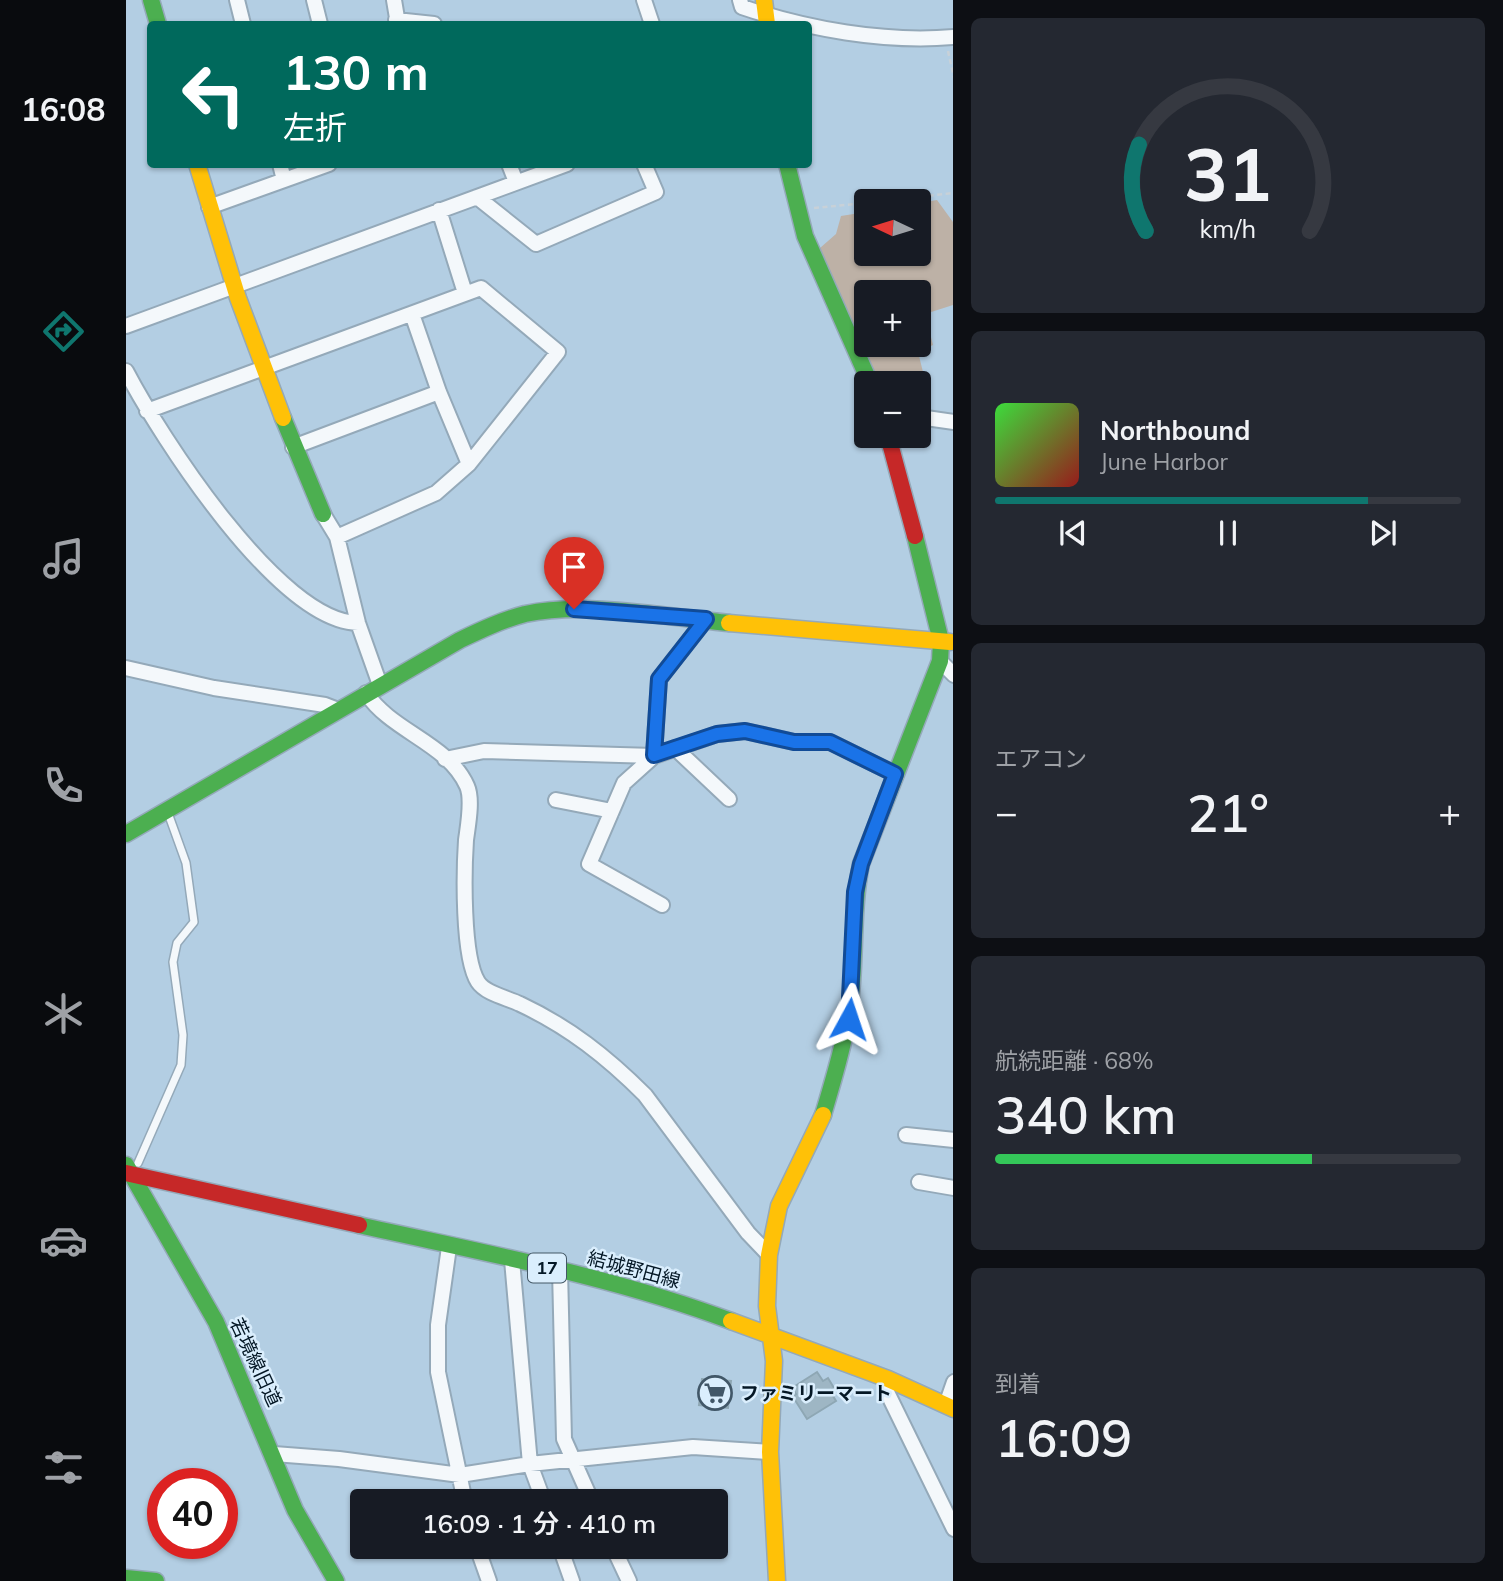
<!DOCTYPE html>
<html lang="ja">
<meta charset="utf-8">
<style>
:root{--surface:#171b24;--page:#242831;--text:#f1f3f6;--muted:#9ea1a6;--line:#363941;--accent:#0f766e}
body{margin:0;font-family:Mulish,"Noto Sans JP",sans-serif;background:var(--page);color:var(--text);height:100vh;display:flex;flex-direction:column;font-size:26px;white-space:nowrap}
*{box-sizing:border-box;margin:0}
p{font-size:23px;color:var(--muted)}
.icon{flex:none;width:38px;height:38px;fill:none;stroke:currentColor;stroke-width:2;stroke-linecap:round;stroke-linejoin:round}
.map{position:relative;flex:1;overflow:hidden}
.panel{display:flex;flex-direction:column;gap:18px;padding:18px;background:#0d0f14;width:550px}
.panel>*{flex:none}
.banner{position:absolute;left:21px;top:21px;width:665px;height:147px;border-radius:7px;box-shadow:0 2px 5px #0004;background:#00695c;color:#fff;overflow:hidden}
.needle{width:46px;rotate:274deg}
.tools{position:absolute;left:728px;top:189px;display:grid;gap:14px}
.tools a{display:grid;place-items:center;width:77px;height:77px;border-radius:7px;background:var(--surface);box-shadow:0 2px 5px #0004;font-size:35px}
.speed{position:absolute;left:21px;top:1468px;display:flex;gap:14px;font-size:35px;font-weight:700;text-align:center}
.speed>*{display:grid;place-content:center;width:91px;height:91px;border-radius:50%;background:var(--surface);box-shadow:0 2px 5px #0004;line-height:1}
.speed .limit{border:10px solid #d22;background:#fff;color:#111}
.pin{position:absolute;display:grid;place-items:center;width:60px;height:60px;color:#fff;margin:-72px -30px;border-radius:50% 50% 50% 0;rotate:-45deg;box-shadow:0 0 7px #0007}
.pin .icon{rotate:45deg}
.me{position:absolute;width:77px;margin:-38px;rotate:5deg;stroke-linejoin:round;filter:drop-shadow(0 0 5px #0008)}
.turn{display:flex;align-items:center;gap:24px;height:147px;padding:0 21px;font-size:32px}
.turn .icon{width:91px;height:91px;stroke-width:2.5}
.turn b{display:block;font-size:49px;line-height:60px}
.big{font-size:52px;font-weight:600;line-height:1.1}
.panel .widget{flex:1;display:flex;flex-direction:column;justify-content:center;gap:10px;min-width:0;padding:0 24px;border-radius:10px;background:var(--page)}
.panel .dial{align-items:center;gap:0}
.dial svg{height:182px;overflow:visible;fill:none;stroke:var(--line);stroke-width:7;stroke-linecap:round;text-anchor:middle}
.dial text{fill:var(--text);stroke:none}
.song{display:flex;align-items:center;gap:21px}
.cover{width:84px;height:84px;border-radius:10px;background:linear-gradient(135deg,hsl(120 70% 55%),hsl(0 70% 35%))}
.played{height:7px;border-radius:4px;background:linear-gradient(90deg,var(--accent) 80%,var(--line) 80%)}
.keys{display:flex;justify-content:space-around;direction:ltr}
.heat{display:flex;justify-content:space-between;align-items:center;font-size:38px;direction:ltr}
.charge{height:10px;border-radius:5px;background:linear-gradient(90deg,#34c759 68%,var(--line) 0)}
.trip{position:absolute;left:224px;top:1489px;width:378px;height:70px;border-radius:7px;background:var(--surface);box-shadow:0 2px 5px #0004;font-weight:600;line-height:70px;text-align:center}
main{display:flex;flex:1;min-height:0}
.menu{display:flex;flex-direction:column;width:126px;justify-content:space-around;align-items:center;background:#090b0e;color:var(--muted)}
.menu .icon{width:49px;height:49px}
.menu .current{color:var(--accent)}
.menu b{font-size:32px;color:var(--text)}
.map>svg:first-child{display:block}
.green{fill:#bdb1a6;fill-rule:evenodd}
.building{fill:#9eb6c4;stroke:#8ea7b4;stroke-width:2}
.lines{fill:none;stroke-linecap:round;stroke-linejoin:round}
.lane-casing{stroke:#94a9b9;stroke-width:10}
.street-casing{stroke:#94a9b9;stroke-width:18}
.fast-casing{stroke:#94a9b9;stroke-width:19}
.slow-casing{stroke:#94a9b9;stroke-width:19}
.jam-casing{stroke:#94a9b9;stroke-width:19}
.path{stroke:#c8d1d8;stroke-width:2.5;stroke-dasharray:5 3.5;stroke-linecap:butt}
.lane{stroke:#f4f8fb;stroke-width:7}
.street{stroke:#f4f8fb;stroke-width:14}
.fast{stroke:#4caf50;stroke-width:16}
.slow{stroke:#ffc107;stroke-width:16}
.jam{stroke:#c62828;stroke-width:16}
.route-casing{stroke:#114b97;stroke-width:18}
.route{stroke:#1a73e8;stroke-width:12}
.labels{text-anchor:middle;stroke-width:5;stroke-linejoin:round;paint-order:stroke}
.shield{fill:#daeefd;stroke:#445866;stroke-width:2}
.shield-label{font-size:18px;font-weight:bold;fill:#041725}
.street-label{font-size:19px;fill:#041725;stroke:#daeefd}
.poi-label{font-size:19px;font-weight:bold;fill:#041725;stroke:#daeefd;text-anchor:start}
</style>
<main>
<nav class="menu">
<b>16:08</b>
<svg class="icon current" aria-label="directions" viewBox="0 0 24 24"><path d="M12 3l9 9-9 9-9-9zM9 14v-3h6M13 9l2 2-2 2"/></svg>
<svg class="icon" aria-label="music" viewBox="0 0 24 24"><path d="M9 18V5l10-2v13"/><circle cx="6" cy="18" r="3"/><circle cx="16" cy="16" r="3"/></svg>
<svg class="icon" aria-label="phone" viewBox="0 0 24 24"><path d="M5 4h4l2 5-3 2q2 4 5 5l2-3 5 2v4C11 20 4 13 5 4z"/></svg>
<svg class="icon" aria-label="climate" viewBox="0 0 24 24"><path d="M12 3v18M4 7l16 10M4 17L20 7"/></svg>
<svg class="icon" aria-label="car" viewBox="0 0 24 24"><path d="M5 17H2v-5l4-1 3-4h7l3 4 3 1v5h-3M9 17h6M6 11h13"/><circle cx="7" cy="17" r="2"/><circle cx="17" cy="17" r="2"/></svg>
<svg class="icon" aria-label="filters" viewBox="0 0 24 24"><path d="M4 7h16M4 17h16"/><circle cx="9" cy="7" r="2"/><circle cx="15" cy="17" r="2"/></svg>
</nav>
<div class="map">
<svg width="828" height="1581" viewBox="0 0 828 1581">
<rect width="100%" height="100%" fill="#b3cee3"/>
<path class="green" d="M811 200 827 222V305L799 314 807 345 792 352 799 380 752 383 694 248 710 234 715 216 740 212V254H793V203ZM740 292H793V345H740Z"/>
<path class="building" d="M691 1372 697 1381 702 1378 708 1388 704 1391 710 1401 681 1419 667 1397 670 1394 666 1388Z
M576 1379 605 1381 602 1408 573 1405Z"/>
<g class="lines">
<g class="lane-casing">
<path id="lane" d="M12 1163 55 1065 57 1035 47 962 51 943 68 922 60 863 42 813"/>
</g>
<g class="street-casing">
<path id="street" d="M111 0 117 24
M188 0 194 24
M268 0 272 24
M518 0 526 24
M614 0 616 7C681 29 758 43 828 37
M270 20 308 24
M154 164 158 180
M383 164 390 182
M351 197 410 244 530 192 518 164
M83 207 203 164
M313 210 339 293
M286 314 313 392 343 464
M0 326 441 164
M0 371C34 436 153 622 232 623
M21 411 355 288 432 352 343 464 310 493 211 537
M793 417 828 422
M167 447 313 392
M197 514 211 537 232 623 254 685
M814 661 828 675
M0 668 88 688 199 705 212 710
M240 693C266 732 322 743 341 786 347 799 342 825 340 840 338 870 336 957 352 982 360 994 382 998 394 1004 443 1027 481 1057 519 1095L622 1233 643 1255
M549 748 603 799
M319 759 358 751 528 756 591 734 619 731 668 742H704L769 774
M430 800 486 811
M536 905 463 864 498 783 528 756 533 679 580 619
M780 1135 828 1140
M793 1182 828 1188
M323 1247 312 1325V1372L339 1502
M386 1260 404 1464 418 1502
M434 1270 438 1439 466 1502
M762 1379 761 1392 828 1529
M820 1405 828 1382
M148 1454 213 1459 334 1475 404 1464 567 1447 644 1452
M351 1547 363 1581
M434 1547 446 1581
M487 1547 503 1581"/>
</g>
<g class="fast-casing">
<path id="fast" d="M25 0 32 24
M661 164 679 236 744 383
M157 418 197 514
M0 834 334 640C355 630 376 620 399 614 461 601 540 617 603 623
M697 1115C710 1071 723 1029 726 983 729 943 727 904 735 864L814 661 815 641 789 536
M0 1165 90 1322 169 1510 210 1581
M233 1225C358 1253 485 1276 605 1321
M0 1578 30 1581"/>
</g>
<g class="slow-casing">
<path id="slow" d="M638 0 641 24
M71 164 112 298 157 418
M603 623 824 642
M605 1321 762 1379 828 1409
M651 1581 644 1452 648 1361 641 1306 643 1255 653 1206 697 1115"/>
</g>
<g class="jam-casing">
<path id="jam" d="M762 436 789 536
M0 1173 233 1225"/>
</g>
<path class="path" d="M822 51 828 78
M752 201 828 193
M688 208 740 203"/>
<use href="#lane" class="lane"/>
<use href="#street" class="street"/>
<use href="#fast" class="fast"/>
<use href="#slow" class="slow"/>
<use href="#jam" class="jam"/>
</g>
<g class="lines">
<g class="route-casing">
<path id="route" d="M448 609 580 619 533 679 528 755 591 734 619 731 668 742H704L769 774 735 864 729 892 723 1019"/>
</g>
<use href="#route" class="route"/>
</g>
<defs>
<g id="supermarket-ring" transform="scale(1.75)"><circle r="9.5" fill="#daeefd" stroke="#415768" stroke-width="1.5"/><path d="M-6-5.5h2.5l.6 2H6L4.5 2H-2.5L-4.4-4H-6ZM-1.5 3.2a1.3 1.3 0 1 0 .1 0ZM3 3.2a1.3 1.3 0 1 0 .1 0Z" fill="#415768"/></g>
</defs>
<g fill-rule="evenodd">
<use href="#supermarket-ring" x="589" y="1393"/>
</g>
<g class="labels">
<rect class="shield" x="402" y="1253.5" width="38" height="29" rx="5"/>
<g class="shield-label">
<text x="421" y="1274">17</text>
</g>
<g class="street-label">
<text transform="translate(508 1269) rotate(15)" y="7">結城野田線</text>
<text transform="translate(130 1362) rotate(65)" y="7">若境線旧道</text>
</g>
<g class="poi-label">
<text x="614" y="1400">ファミリーマート</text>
</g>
</g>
</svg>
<div class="tools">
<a><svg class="needle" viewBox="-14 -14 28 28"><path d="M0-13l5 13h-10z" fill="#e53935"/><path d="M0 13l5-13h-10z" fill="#9ea1a6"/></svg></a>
<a>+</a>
<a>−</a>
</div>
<div class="speed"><div class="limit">40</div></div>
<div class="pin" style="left:448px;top:609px;background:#d93025"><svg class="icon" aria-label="arrive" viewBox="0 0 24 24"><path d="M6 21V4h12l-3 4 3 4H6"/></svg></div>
<svg class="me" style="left:723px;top:1019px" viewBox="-20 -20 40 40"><path d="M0-17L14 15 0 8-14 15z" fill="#1a73e8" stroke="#fff" stroke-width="4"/></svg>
<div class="trip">16:09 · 1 分 · 410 m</div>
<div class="banner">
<div class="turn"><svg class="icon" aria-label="left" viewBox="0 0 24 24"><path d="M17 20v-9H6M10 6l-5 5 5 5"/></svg><div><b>130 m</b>左折</div></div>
</div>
</div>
<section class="panel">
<div class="widget dial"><svg viewBox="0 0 100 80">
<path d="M14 69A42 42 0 1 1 86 69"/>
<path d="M14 69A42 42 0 0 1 11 31" stroke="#0f766e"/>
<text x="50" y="56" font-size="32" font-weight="700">31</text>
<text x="50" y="72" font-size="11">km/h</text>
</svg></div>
<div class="widget">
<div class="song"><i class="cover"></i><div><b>Northbound</b><p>June Harbor</p></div></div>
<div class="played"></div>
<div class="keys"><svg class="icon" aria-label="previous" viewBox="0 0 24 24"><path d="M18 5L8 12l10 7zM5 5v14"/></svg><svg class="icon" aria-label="pause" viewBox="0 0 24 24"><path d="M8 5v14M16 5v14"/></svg><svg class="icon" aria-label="next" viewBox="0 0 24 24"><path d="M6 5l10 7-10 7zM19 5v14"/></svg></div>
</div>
<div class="widget"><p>エアコン</p>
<div class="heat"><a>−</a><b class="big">21°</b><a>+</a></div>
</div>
<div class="widget"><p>航続距離 · 68%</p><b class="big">340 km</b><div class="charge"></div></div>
<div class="widget"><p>到着</p><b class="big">16:09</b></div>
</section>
</main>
